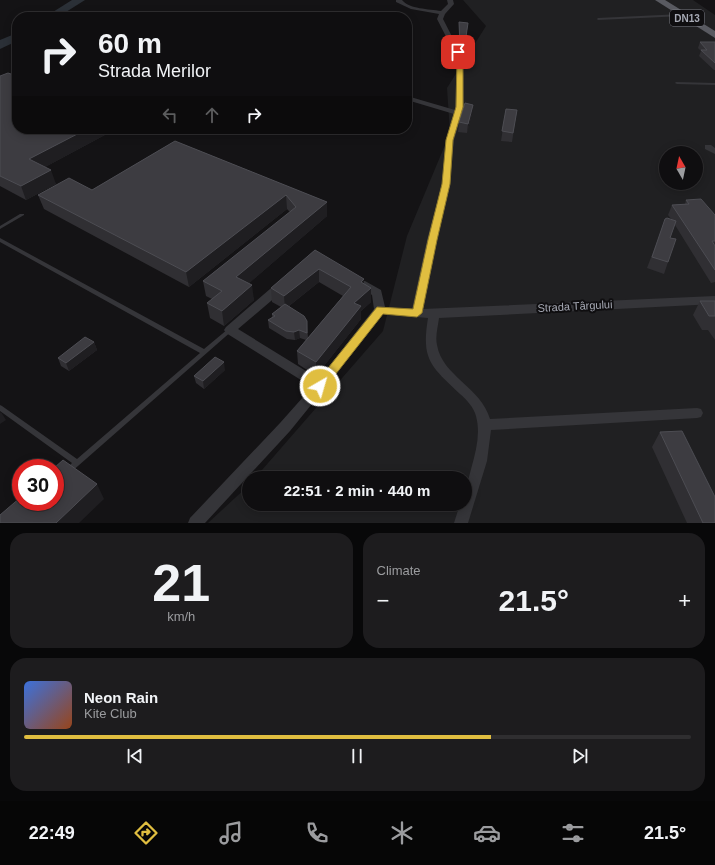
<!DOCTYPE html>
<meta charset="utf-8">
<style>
:root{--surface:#0f0e10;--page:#1d1c1e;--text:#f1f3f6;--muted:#9b9c9f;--line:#2f2e30;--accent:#e0be40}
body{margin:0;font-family:Arial,sans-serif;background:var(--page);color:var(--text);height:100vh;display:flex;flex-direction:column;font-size:15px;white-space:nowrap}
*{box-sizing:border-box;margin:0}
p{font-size:13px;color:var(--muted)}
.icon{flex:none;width:22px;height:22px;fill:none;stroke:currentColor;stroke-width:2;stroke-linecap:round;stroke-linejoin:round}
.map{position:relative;height:523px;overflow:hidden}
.details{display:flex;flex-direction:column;gap:10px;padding:10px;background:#080809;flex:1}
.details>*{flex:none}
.banner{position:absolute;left:12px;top:12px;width:400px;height:122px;border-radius:16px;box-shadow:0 2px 10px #0003,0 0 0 1px var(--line);background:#0f0e10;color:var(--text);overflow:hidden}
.needle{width:26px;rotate:351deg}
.buttons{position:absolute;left:659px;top:146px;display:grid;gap:8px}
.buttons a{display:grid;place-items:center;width:44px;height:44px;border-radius:50%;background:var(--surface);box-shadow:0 2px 10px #0003,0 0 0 1px var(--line);font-size:20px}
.speed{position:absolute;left:12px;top:459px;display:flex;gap:8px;font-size:20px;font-weight:700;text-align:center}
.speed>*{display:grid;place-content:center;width:52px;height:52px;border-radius:50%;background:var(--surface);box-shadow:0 2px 10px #0003,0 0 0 1px var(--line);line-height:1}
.speed .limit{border:6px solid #d22;background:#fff;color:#111}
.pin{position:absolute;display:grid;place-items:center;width:34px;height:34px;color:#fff;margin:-17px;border-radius:8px;box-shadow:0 2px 6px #0006}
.me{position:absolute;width:44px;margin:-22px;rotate:38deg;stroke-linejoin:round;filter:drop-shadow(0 0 3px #0008)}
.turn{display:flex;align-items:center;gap:14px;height:84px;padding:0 20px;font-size:18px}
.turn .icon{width:52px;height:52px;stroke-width:2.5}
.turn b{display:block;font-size:28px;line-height:34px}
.lanes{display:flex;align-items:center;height:38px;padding:0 20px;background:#0003;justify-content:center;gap:20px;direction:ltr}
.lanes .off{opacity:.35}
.big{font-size:30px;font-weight:800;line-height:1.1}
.details .widget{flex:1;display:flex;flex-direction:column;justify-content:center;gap:6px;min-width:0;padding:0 14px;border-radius:16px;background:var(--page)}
.details .dial{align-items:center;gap:0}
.dial b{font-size:52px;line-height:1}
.song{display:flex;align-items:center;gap:12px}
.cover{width:48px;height:48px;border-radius:6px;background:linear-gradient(135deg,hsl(220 70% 55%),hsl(20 70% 35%))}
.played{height:4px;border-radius:2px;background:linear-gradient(90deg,var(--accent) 70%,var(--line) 70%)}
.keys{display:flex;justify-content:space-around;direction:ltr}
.heat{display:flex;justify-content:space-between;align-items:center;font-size:22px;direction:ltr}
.details .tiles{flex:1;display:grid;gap:10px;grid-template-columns:1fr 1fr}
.widget:last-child{grid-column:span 2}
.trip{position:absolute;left:242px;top:471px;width:230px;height:40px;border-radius:20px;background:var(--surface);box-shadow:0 2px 10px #0003,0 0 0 1px var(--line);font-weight:800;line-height:40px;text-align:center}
.tab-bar{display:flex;height:64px;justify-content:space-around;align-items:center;background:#060606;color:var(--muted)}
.tab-bar .icon{width:28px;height:28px}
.tab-bar .active{color:var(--accent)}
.tab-bar b{font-size:18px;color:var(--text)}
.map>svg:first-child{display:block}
.built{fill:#202022;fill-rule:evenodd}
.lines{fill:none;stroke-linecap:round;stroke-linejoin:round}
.river{fill:#2b3037;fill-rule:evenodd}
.service{fill:#353539;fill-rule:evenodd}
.minor{fill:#353539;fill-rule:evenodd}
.trunk{fill:#595a61;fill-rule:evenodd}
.wall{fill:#302f33;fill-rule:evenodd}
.shaded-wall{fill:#1f1e21}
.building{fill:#3d3c41;stroke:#4d4d53}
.route{fill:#e0be40;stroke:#927c2a}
.labels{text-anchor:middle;stroke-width:4;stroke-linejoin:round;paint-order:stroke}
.shield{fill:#0f0e10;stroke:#797a83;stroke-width:1}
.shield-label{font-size:10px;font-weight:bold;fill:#a6a9b4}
.street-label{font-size:11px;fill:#a6a9b4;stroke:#0f0e10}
</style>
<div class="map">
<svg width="715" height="523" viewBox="0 0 715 523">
<rect width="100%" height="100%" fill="#141315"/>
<path class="built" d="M463 0H693L715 15V523H208L249 485V504H465V478H255L383 331 407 236 450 133 447 88 486 26ZM666 153H696V183H666Z"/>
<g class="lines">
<path class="river" d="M72 0H85L58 17H45Z
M17 33V41L0 49V40Z"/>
<path class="service" d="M682 14H683V16L598 20 597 19 598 18Z
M676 82 715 83V85L677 84 675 83Z
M20 214H24V215L0 229V226Z
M0 238 204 349 228 329H232L233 330 70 473 68 474 66 473 65 471 66 469 72 463 0 411V405L2 406 77 459 200 353 0 242Z"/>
<path class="minor" d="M396 0H402C409 9 429 9 441 11L448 4 447 0H453L454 4 445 14 443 19 463 58 464 107 454 140 450 184 437 240 423 309 715 296V304L439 318C438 327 435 336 437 345 442 376 481 387 490 419L697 408 701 409 703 413 701 417 697 418 491 430 487 461 468 523H454L460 504H465C465 474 484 446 476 416 474 408 467 400 460 394 431 366 421 360 428 318L383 314 324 389 290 431 205 523H188L190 518 280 423 312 387 226 333 224 330 226 327 277 283H285L286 286 285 289 238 329 319 379 374 309 372 295 356 283 357 281H365L381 290 385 307 412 309 427 240 442 184 446 140 454 114 407 100V96L455 110 457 58 437 19 439 14 411 9 396 2Z
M705 145H711L715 148V154L705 149Z"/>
<path class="trunk" d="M655 0H665L715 31V38Z"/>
</g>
<path class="wall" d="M459 22 468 23 464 53H462L460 49Z
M700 42H715V70H714L699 56 701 51 698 48Z
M0 76 17 129H116L45 167 56 184 26 200 0 186Z
M506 109 517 110 512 142 501 141Z
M472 114 467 133 458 132 459 122Z
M175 141 327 202V216L249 283 254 300 224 326 210 318 207 303 212 299 206 296 203 281 290 212 287 209 189 287 44 209 38 195 92 190Z
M686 200 715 215V282L711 283 675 225 670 238 668 262 664 274 647 268 661 231 672 220 668 215 672 205 685 204Z
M315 250 364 284 371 302 361 311V319L316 376 298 364 297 351 306 340 300 338 295 340 287 339 269 328 268 320 272 317V314L281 307 272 302 271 288ZM319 282 343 296 308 338 307 321 289 306Z
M700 301H715V340L708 330H702L693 315Z
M94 342 97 350 69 371 61 366 58 358Z
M225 370 204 389 196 383 194 376Z
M660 432 715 523H687L652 447Z"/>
<path class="shaded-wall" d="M473 105 472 114 467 133 468 124Z
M87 129H116L34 173 29 159Z
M51 170 56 184 26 200 21 186Z
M286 195 287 209 189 287 186 272Z
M327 202V216L239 292 236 277Z
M319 269V282L285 309 284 296Z
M364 279V292L361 282Z
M252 285 254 300 224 326 222 311Z
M371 288V302L361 311V319L316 376V362L354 303Z
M299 330 300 338 295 340 294 332Z
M94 342 97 350 69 371 66 363Z
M224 362 225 370 204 389 203 381Z
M1 412 6 420 0 424V413Z
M97 484 104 499 79 523H56Z"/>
<path class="building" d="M459 22 468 23 464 50H462L460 46Z
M700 42H715V63L701 50H707Z
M8 73 17 76V129H87L29 159 51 170 21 186 0 176V76Z
M465 103 473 105 468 124 459 122Z
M506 109 517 110 513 133 502 131Z
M175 141 327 202 236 277 252 285 222 311 207 303 222 291 203 281 296 207 286 195 186 272 38 195 69 178 92 190Z
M701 199 715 215V241H712L715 246V270L672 205 689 204 686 200Z
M667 218 676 221 670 238 676 239 668 262 652 257 665 219Z
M315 250 364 279 361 282 371 288 354 303 361 306 316 362 297 351 351 287 319 269 284 296 271 288Z
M700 301H715V316H709Z
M285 304 304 316 307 321V333L299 330 294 332 286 331 268 320 275 316 272 314Z
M85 337 94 342 66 363 58 358Z
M215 357 224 362 203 381 194 376Z
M682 431 715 497V523H703L660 432Z
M63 460 97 484 56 523H0V515L21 497V502H55V468H54Z"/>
<path class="route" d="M458 50 460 51 463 58V107L453 140 450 184 437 240 422 313 417 317 383 314 324 389 320 391 316 389 314 386 316 383 377 307 413 309 428 240 442 184 446 140 456 107 457 58 455 52Z"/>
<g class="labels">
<rect class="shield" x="670" y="10" width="34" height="16" rx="3"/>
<g class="shield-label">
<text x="687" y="22">DN13</text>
</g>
<g class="street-label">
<text transform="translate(575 306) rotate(-3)" y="4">Strada Târgului</text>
</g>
</g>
</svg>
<div class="buttons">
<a><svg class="needle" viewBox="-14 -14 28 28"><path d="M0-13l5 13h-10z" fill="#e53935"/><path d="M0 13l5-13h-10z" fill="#9b9c9f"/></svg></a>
</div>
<div class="speed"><div class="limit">30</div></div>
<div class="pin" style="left:458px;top:52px;background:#d93025"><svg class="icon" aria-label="arrive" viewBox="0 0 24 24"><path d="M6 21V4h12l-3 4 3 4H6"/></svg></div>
<svg class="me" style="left:320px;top:386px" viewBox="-20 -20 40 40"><circle r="17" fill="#e0be40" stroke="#fff" stroke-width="3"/><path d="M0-11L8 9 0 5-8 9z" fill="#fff"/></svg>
<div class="trip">22:51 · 2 min · 440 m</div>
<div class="banner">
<div class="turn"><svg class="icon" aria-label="right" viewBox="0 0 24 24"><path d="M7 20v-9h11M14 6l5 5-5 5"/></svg><div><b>60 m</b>Strada Merilor</div></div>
<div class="lanes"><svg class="icon off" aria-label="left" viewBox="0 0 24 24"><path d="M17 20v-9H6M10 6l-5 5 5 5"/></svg><svg class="icon off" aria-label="ahead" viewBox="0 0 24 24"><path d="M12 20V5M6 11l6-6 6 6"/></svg><svg class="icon" aria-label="right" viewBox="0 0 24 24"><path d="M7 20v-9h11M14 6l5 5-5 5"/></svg></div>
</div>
</div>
<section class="details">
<div class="tiles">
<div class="widget dial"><b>21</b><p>km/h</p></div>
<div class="widget"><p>Climate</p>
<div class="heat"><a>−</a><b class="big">21.5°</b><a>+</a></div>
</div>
<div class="widget">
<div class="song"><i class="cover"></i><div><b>Neon Rain</b><p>Kite Club</p></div></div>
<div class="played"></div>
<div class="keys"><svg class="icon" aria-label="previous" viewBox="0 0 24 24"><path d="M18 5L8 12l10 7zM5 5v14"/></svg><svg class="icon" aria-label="pause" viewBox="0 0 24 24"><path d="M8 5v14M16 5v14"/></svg><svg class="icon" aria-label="next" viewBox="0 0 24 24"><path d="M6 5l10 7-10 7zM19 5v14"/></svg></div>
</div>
</div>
</section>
<nav class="tab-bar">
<b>22:49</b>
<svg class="icon active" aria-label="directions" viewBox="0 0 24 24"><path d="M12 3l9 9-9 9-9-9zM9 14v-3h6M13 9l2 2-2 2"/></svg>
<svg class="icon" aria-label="music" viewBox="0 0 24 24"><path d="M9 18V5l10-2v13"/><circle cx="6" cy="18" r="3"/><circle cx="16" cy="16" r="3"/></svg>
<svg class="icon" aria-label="phone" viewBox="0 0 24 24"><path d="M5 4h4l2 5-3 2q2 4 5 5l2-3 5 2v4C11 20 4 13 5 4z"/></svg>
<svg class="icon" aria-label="climate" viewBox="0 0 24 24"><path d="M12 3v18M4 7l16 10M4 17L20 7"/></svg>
<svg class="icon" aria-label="car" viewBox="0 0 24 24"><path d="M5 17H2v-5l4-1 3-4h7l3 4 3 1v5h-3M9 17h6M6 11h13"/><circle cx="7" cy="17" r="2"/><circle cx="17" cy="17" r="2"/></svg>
<svg class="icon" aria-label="filters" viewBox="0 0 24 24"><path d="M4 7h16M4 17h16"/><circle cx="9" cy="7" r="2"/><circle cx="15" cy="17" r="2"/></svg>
<b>21.5°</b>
</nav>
